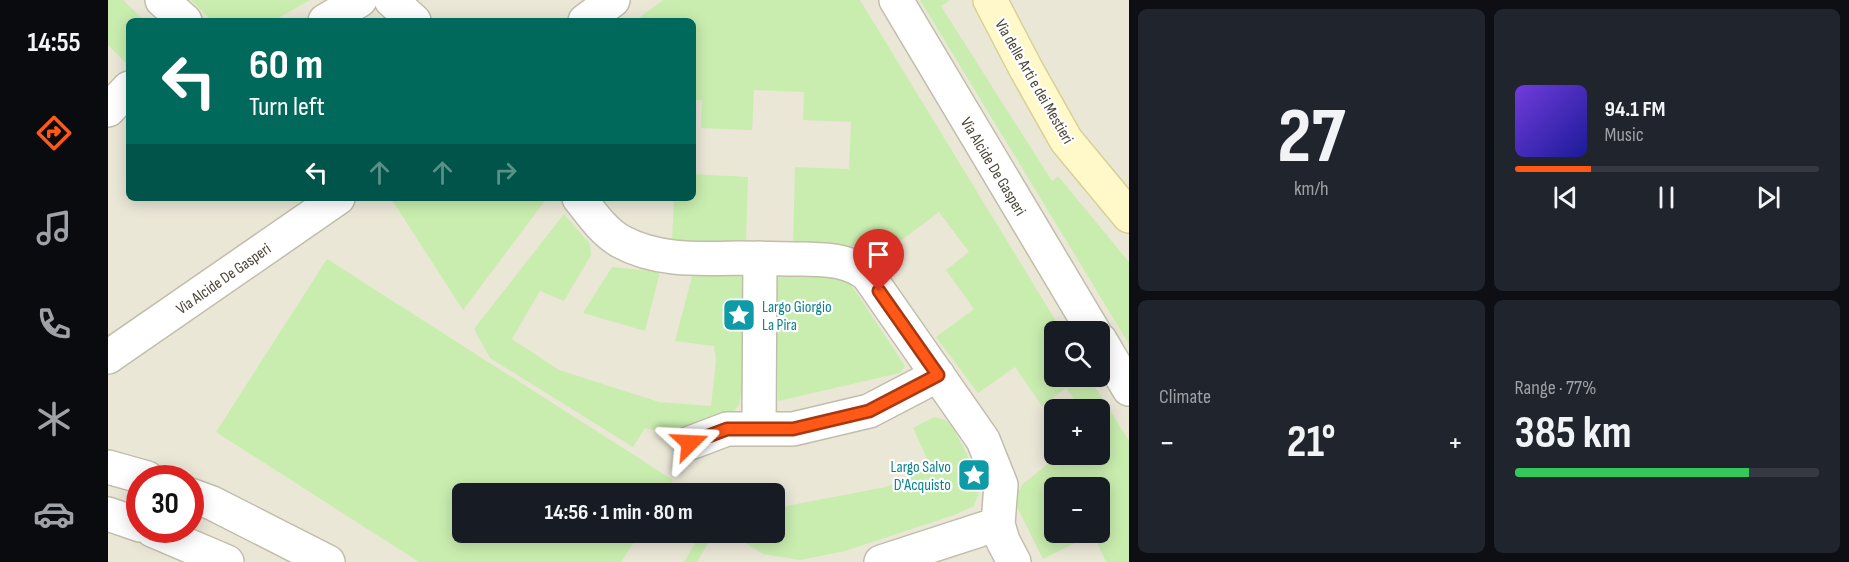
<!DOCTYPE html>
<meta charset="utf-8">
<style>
:root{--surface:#171b24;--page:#20242c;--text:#f1f3f6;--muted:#9ea1a6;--line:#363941;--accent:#ff5817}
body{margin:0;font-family:"Sofia Sans Condensed",sans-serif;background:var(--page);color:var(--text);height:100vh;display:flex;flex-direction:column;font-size:22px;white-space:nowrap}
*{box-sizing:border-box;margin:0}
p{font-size:20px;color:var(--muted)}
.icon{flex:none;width:33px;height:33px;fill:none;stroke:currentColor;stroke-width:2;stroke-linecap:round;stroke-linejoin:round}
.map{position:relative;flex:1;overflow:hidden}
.details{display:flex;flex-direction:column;gap:9px;padding:9px;background:#0d0f14;width:720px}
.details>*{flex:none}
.guide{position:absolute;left:18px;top:18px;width:570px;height:183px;border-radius:9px;box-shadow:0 3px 15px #0003;background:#00695c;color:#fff;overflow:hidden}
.buttons{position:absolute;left:936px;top:321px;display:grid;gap:12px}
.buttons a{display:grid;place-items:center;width:66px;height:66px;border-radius:9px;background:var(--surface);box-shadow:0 3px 15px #0003;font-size:30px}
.speed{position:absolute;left:18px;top:465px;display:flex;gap:12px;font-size:30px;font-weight:700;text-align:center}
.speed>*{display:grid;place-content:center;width:78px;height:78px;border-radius:50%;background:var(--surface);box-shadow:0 3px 15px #0003;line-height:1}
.speed .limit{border:9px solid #d22;background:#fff;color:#111}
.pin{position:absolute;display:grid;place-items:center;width:51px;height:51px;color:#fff;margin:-62px -26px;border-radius:50% 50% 50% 0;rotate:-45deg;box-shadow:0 0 6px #0007}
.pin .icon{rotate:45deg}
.me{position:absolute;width:66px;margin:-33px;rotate:69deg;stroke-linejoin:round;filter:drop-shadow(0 0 4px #0008)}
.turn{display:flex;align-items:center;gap:21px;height:126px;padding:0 24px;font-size:27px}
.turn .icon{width:78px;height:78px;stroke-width:2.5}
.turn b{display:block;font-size:42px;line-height:51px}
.lanes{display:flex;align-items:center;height:57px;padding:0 24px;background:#0003;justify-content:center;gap:30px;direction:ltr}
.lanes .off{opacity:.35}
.big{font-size:45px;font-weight:700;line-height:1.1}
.details .widget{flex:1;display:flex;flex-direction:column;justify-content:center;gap:9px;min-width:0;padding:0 21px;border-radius:9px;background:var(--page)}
.details .dial{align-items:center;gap:0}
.dial b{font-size:78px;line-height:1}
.song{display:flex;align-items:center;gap:18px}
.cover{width:72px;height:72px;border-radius:9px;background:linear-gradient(135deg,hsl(260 70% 55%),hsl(240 70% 35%))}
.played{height:6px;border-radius:3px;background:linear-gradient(90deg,var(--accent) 25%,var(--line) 25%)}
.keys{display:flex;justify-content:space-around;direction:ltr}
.heat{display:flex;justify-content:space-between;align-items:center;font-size:33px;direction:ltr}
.charge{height:9px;border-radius:4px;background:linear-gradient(90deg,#34c759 77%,var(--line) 0)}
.details .tiles{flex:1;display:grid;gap:9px;grid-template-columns:repeat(2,1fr)}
.trip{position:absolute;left:344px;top:483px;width:333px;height:60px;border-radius:9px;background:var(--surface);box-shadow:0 3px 15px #0003;font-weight:700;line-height:60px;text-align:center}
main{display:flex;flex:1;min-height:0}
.dock{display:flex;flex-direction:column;width:108px;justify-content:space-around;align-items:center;background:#090b0e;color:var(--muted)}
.dock .icon{width:42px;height:42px}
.dock .selected{color:var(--accent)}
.dock b{font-size:27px;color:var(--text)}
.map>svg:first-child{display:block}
.residential{fill:#eae7d7;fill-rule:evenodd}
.green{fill:#c9edaf;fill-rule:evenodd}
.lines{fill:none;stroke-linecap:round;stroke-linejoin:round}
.street-casing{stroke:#c2bdab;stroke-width:36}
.secondary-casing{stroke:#d9d096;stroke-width:36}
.street{stroke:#fff;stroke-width:33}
.secondary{stroke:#fff9ca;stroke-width:33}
.route-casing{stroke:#a6390f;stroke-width:15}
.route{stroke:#ff5817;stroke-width:10}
.labels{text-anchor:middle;stroke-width:4.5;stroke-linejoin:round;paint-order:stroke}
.street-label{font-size:16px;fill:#4a4537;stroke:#fff}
.culture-label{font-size:16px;fill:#0d838f;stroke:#fff;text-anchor:start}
</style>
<main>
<nav class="dock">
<b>14:55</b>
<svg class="icon selected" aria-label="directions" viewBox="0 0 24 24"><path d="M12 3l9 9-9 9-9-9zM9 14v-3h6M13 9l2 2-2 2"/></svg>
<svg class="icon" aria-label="music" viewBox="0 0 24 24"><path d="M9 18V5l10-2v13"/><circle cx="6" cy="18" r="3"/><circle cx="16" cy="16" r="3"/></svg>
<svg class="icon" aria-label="phone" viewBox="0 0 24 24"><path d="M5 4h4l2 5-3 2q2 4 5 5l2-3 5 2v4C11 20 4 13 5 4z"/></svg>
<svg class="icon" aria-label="climate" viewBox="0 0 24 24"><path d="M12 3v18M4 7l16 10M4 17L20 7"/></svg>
<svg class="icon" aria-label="car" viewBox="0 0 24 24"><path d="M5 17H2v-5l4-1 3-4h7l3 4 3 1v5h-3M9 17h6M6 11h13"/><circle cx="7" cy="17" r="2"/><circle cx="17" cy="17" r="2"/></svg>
</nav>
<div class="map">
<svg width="1021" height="562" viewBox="0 0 1021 562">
<rect width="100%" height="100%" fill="#f6f4e9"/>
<path class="residential" d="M0 0H1021V562H0ZM21 21H585V198H21ZM946 332H992V376H946ZM946 410H992V454H946ZM32 478H82V530H32ZM946 488H992V532H946ZM354 494H666V532H354Z"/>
<path class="green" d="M0 0H15L37 21H21V66L0 45Z
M83 0H202L165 21H104Z
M555 0H752L954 331 946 332V376L981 377 1021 441V562H998L985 534 935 559 908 505 909 493 916 483 951 455 992 454V410L973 409 958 388 934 406 907 367 870 393 828 337 866 309 838 270 861 252 831 212 795 239 744 246 685 244 687 167 741 169 743 122 695 120 696 92 646 90 644 130 593 128 594 100H585V21H527ZM946 488H992V532H946Z
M812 0H842L833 6 944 181 950 176 1021 262V344Z
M585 174 640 177 638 242 584 245 564 241 566 198H585Z
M287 198H439L355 310 284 200Z
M456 214 482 244 483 255 456 301 432 291 404 339 451 370 551 402 603 406 608 361 606 346 567 341 585 273 625 272 636 278 637 373 631 405 624 414 566 435 537 428 525 447 382 358 366 329Z
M219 259 565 480 557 493 354 494V532L532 533 513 562H311L108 432Z
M504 267 552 272 537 331 475 313Z
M677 275 727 278 742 283 797 366 792 373 670 401 668 279Z
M826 417 837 420 844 426 867 470 871 492 866 506 846 515 737 551 692 560 655 554 637 543 631 533 666 532V507H673L778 487 823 467 805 428Z
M593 533H604V536L589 562H576Z"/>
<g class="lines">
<g class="street-casing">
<path id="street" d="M54 0 77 21
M283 0 306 21
M788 0 986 332
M217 21 252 0
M477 21 505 0
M0 110 21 88
M471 198C483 213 495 231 512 241 548 261 589 259 629 258 651 258 672 259 694 259 720 260 737 259 759 274L875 440 893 485 890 524 895 541 906 562
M992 340 1021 389
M0 357 230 198
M651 428 652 258
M582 443 619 429H685L761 411 830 375
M0 467 39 478
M82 495 104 503 220 562
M0 514 32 525
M44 530 119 562
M773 562 890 524"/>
</g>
<g class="secondary-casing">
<path id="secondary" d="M882 0 918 69 958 140 1021 216"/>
</g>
<use href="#street" class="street"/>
<use href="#secondary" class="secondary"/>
</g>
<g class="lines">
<g class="route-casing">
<path id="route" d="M582 443 619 429H685L761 411 830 375 771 291"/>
</g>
<use href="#route" class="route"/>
</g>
<defs>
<g id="sight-square" transform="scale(1.725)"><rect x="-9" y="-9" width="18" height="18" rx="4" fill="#0f9aa8" stroke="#fff"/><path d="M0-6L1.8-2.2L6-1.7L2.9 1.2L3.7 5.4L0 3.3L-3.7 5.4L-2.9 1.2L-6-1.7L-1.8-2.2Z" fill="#fff"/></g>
</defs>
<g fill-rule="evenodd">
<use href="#sight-square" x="631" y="315"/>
<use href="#sight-square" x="866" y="475"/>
</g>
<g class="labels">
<g class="street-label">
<text transform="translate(927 81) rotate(60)" y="6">Via delle Arti e dei Mestieri</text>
<text transform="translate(886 166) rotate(59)" y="6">Via Alcide De Gasperi</text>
<text transform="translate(115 278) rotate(-35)" y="6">Via Alcide De Gasperi</text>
</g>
<g class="culture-label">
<text x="654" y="312">Largo Giorgio<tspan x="654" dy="18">La Pira</tspan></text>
<text x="843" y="472" text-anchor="end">Largo Salvo<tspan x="843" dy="18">D'Acquisto</tspan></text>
</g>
</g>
</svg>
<div class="buttons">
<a><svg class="icon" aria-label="search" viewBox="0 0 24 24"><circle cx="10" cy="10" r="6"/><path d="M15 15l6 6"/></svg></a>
<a>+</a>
<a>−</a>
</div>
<div class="speed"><div class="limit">30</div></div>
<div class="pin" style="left:771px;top:291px;background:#d93025"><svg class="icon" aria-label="arrive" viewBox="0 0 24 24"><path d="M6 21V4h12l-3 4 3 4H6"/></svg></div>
<svg class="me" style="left:582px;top:443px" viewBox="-20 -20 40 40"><path d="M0-17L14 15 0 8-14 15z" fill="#ff5817" stroke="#fff" stroke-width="4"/></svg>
<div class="trip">14:56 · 1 min · 80 m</div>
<div class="guide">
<div class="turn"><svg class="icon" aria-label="left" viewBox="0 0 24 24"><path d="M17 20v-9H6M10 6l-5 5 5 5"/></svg><div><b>60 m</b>Turn left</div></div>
<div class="lanes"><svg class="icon" aria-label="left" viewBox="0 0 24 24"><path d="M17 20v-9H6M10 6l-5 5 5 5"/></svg><svg class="icon off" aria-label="ahead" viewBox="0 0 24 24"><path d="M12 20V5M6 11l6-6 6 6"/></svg><svg class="icon off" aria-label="ahead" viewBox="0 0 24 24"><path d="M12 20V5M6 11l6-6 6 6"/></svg><svg class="icon off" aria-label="right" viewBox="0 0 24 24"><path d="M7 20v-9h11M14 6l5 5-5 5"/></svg></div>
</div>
</div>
<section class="details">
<div class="tiles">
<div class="widget dial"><b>27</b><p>km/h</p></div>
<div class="widget">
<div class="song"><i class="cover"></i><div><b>94.1 FM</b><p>Music</p></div></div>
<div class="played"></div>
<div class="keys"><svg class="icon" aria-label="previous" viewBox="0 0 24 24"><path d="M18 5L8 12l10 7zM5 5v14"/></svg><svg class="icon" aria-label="pause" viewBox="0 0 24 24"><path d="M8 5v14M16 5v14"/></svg><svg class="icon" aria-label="next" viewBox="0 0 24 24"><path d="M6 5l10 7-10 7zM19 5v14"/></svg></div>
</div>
<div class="widget"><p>Climate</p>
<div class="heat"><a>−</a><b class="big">21°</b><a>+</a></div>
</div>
<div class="widget"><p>Range · 77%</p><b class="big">385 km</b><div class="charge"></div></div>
</div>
</section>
</main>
